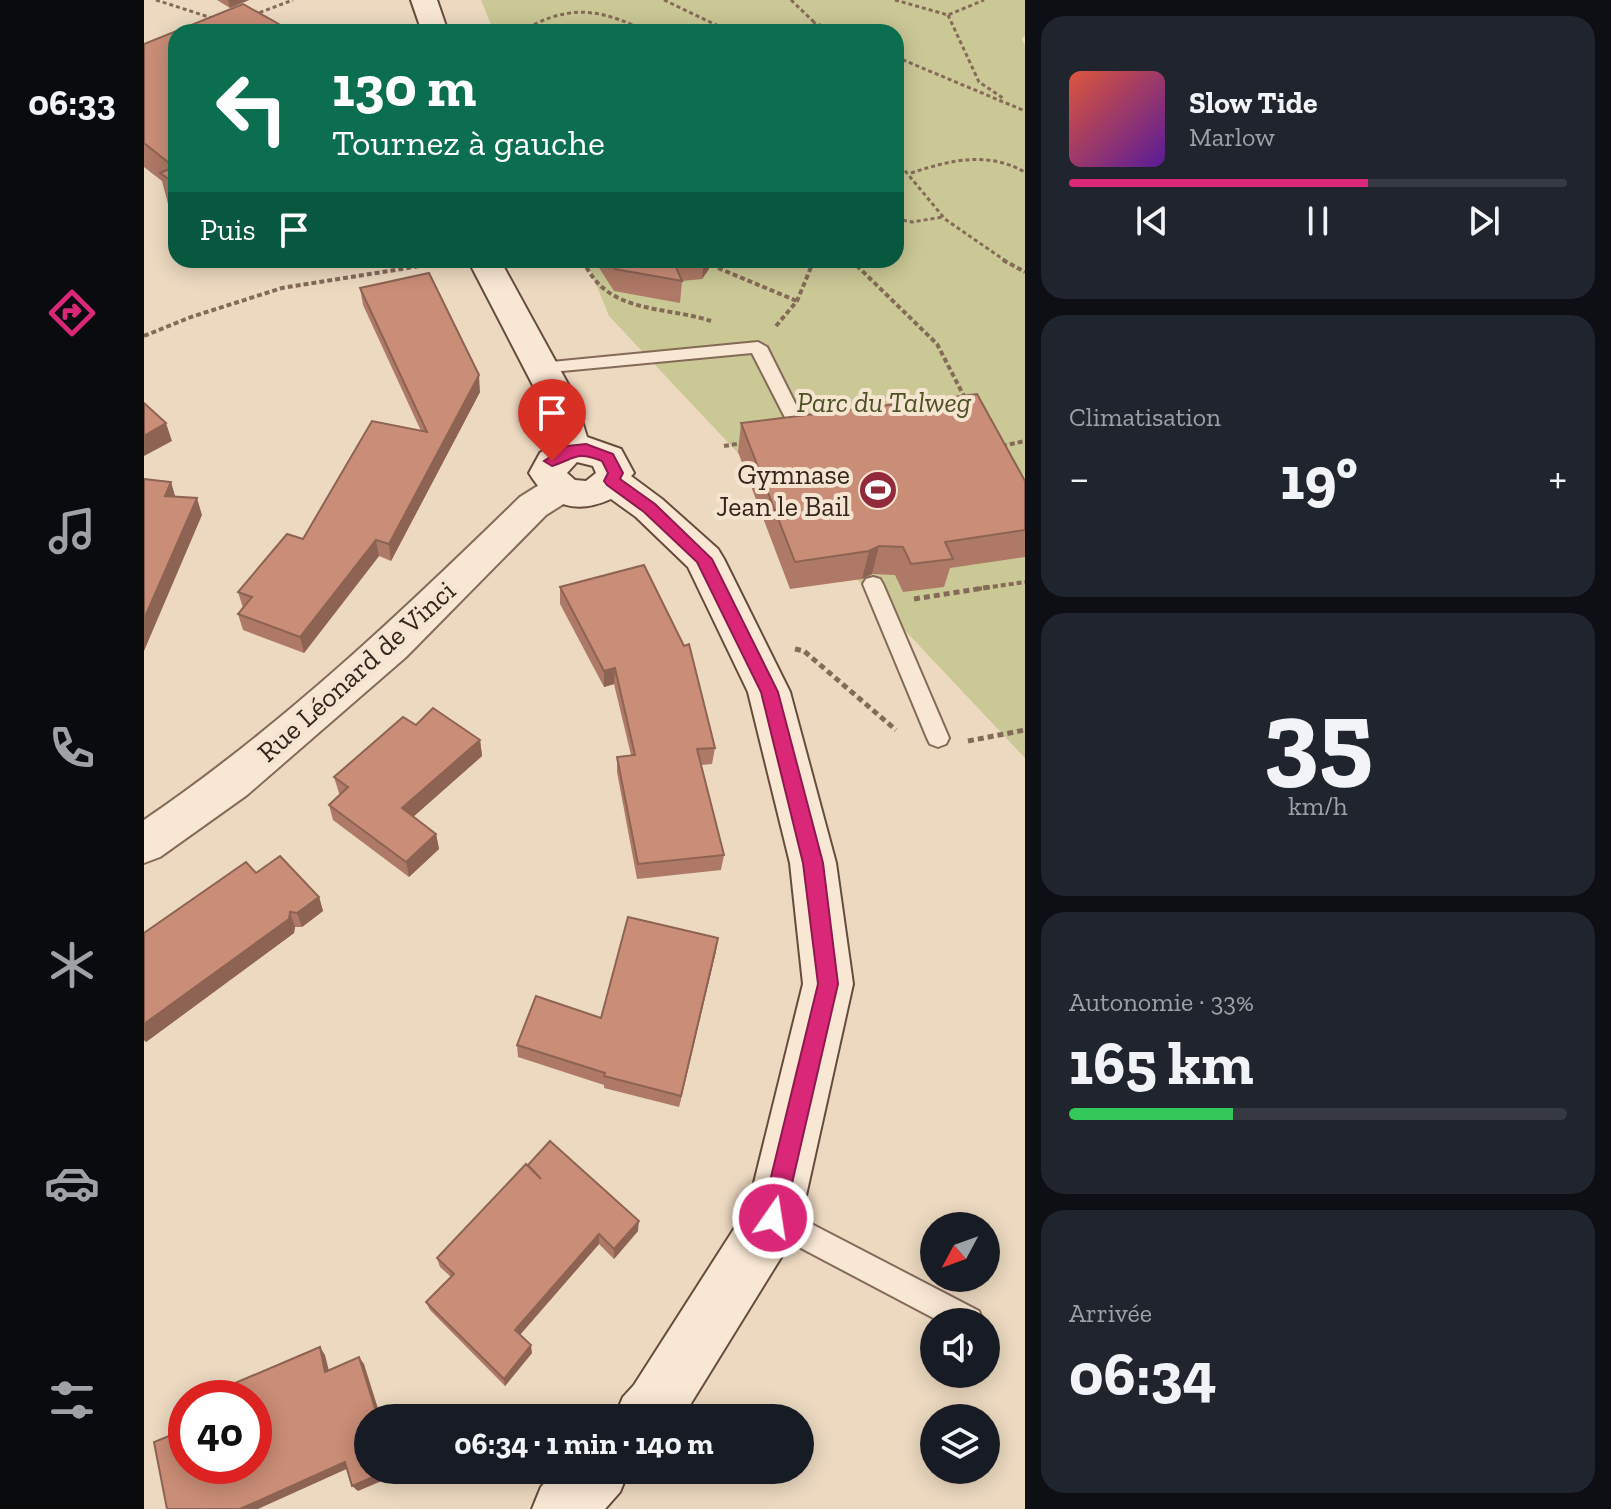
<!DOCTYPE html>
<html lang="fr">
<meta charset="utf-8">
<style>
:root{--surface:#171b24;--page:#20242c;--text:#f1f3f6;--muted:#9ea1a6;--line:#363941;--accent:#db2777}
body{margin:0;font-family:"Zilla Slab",serif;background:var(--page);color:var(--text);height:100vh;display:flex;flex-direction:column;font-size:30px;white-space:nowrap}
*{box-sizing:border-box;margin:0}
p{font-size:26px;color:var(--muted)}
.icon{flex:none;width:44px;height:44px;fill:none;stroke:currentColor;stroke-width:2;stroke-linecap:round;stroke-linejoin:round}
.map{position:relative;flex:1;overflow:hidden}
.side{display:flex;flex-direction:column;gap:16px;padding:16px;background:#0d0f14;width:586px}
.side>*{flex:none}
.guide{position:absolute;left:24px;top:24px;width:736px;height:244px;border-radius:24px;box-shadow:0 4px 20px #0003;background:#0b6e4f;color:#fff;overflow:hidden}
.needle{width:52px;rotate:229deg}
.tools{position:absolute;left:776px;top:1212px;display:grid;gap:16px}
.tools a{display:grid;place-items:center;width:80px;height:80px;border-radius:50%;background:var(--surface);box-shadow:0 4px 20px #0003;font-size:40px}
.speed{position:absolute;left:24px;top:1380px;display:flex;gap:16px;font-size:40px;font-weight:700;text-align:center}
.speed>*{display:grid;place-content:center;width:104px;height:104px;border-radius:50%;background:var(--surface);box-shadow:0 4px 20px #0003;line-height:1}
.speed .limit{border:12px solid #d22;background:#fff;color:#111}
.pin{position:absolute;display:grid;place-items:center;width:68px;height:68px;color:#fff;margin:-82px -34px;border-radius:50% 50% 50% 0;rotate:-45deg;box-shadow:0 0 8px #0007}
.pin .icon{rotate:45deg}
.me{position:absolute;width:88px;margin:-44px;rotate:13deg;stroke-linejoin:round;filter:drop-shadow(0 0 6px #0008)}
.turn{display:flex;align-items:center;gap:28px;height:168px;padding:0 32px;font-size:36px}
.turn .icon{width:104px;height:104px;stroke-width:2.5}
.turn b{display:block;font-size:56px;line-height:68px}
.then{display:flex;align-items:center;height:76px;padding:0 32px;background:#0003;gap:16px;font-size:30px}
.big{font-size:60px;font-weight:800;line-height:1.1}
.side .widget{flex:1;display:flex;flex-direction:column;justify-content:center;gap:12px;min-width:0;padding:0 28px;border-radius:24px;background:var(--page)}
.side .dial{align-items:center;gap:0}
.dial b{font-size:104px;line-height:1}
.song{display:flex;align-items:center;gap:24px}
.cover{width:96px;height:96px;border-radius:12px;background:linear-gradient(135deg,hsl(10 70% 55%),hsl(270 70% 35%))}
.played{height:8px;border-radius:4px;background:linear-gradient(90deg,var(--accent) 60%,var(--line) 60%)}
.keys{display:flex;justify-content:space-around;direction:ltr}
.heat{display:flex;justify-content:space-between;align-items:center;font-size:44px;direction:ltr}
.charge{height:12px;border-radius:6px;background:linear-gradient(90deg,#34c759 33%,var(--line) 0)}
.trip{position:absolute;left:210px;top:1404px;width:460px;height:80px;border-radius:40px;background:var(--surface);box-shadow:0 4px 20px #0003;font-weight:800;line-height:80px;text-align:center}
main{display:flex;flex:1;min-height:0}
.tabs{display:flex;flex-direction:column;width:144px;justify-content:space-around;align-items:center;background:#090b0e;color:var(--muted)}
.tabs .icon{width:56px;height:56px}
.tabs .on{color:var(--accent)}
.tabs b{font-size:36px;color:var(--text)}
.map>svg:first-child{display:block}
.green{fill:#cac895}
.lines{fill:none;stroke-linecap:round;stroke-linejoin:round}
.lane-casing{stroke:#856a59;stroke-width:4}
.street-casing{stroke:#856a59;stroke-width:4}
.secondary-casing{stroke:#674b3c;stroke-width:4}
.path-far2{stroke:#856a59;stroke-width:3;stroke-dasharray:4 3;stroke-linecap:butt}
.path-far1{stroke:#856a59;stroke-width:4;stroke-dasharray:5 3;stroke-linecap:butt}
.path{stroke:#856a59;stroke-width:5;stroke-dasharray:6 4;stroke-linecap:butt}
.lane{fill:#f8e7d3;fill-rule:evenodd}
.street{fill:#f8e7d3;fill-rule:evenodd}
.secondary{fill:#f8e7d3;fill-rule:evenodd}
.wall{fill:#ae7966}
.shaded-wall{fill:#8d6353}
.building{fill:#ca8d77;stroke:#8d6353;stroke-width:2}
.route{fill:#db2777;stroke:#8e194d;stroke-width:2}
.labels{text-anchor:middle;stroke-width:8;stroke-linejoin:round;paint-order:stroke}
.park-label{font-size:28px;font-style:italic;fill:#4d5124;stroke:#f4e4d0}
.poi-label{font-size:28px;fill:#35251d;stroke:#f4e4d0;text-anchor:end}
.street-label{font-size:28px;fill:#35251d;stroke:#f4e4d0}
</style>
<main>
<nav class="tabs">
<b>06:33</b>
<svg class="icon on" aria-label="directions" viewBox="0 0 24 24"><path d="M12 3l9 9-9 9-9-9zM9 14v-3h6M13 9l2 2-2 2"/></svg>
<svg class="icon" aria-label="music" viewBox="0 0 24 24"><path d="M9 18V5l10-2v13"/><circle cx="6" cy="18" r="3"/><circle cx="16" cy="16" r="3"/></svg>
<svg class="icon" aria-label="phone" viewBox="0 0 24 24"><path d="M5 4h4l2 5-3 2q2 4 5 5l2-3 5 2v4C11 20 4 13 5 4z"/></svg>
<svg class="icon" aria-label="climate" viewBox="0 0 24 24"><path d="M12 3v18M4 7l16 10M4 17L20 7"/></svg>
<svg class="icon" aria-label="car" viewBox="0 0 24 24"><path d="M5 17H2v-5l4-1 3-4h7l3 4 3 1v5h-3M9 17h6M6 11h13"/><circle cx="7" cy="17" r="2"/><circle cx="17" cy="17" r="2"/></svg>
<svg class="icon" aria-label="filters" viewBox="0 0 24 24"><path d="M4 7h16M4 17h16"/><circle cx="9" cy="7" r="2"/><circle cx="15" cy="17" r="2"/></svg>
</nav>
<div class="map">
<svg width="881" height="1509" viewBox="0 0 881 1509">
<rect width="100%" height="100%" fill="#edd9c0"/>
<path class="green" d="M337 0H881V35L878 39 881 46V758L465 316 442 260H752V32H350Z"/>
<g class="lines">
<g class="lane-casing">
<path id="lane" d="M614 342 623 347 667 435 664 439H652L608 353 397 373 388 368 397 363Z
M729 577 736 579 739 584 805 738 802 744 794 747 786 744 783 738 719 584 722 579Z
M629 1204 835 1311 839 1322H797L619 1228 615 1218 619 1208Z"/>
</g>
<g class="street-casing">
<path id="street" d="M416 477 429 480 434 489 429 498 402 515 262 657 103 795 16 857 0 863V820C138 726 257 613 376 497L403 480Z"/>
</g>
<g class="secondary-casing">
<path id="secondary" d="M267 0H293L304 32H278Z
M324 260H356L430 395 443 437 477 449 490 473 487 476 518 499 574 549 580 559 646 692 692 863 709 984 657 1218 649 1238 538 1418H470L479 1397 490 1385 604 1207 659 984 646 863 604 692 544 567 492 517 467 499C431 515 405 506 385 473L396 453 409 444 394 395ZM433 462 449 466 452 473 442 481 431 480 423 473Z
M412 1470H485L476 1492 461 1509H388L397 1487Z"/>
</g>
<path class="path-far2" d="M12 0 68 18
M520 0 587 32
M647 0 671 23
M751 0 804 15 840 0
M109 15 149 0
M804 15 835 82 859 98
M226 32 253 31
M393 32 391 24C435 3 463 13 505 32
M666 32 671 23 693 32
M752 57 881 111
M752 160 801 219 863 262
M767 173C807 160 843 151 881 172
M752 219 768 222 799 217
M707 260 709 262"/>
<path class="path-far1" d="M439 260C463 315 518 305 567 321
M574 260V268L653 301
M707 260 793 344 822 400
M859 260 881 272
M632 326 653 301 670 260
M0 336 47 317 138 288 301 262
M580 446 598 443
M858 446 881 441
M833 589 881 582"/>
<path class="path" d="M770 599 846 587
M651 649 660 651 752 730
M824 741 881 730"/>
<use href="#lane" class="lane"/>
<use href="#street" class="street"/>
<use href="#secondary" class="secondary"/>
</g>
<path class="wall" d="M73 0H105L86 8Z
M32 32V210L24 204 18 181 0 167V44Z
M450 260H566L565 269 558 279 538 281 536 303 470 291Z
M216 288 336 392 247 561 235 556 160 653 99 630 94 614 99 608 94 592 159 539 277 431 219 305Z
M597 423 881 481V557L806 568 800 587 759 592 751 575 728 574 718 579 646 589 594 452Z
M416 587 571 748 568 764 557 765 580 855 577 870 493 879 473 772V757L487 755 470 684 460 687 416 604Z
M272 725 336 740 338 756 269 817 292 834 295 849 265 877 189 820 185 805 196 794 195 793 190 777Z
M112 873 175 897 179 911 158 927H151L150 933 2 1042 0 1040V933Z
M572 951 535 1107 460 1088V1085L374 1057 373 1045 457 1018Z
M382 1164 494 1231 470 1259 455 1244 376 1335 388 1353 361 1386 286 1310 282 1302 307 1277 296 1267 293 1258Z"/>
<path class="shaded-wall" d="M84 0H105L86 8Z
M560 260H566L565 269 558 279Z
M335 375 336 392 247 561 245 544Z
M22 423 28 441 0 456V436Z
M27 482 32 499 21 496Z
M53 498 58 515 0 651V619Z
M232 540 235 556 160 653 156 637Z
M735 546 728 574 718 579 725 551Z
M471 668 470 684 460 687V671Z
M336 740 338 756 261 824 258 808Z
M292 834 295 849 265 877 262 862Z
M175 897 179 911 158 927 153 913Z
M146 912 151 927 150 933 2 1042 0 1040V1024Z
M574 938 572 951 535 1107 537 1096Z
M495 1221 494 1231 470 1259V1249Z
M455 1234V1244L373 1338 371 1330Z
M387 1345 388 1353 361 1386 360 1379Z
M176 1347 181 1355 187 1379 181 1372Z
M215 1357 220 1364 237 1418H234Z
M201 1462 207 1467 114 1509H96Z
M246 1470H253L254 1474 214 1491 208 1486Z"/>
<path class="building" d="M99 4 149 32H32V184L16 173 30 167 0 143V44Z
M465 260H530H529L538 281 471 269Z
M285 273 335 375 245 544 232 540 156 637 94 614 108 597 94 592 143 534 159 539 228 421 283 432 216 288Z
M833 394 881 481V530L801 542 809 559 767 564 759 547 735 546 725 551 651 562 597 423Z
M0 403 22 423 0 436Z
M0 479 27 482 21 496 53 498 0 619Z
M500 565 540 646 545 644 571 748 553 749 580 855 494 864 473 757 491 755 471 668 460 671 416 587Z
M289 708 336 740 258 808 292 834 262 862 185 805 204 787 190 777 259 717 272 725Z
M136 856 175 897 153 913 146 912 145 919 0 1024V933L102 862 112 873Z
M484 917 574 938 537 1096 460 1076 461 1073 373 1045 392 996 457 1018Z
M406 1141 495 1221 470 1249 455 1234 371 1330 387 1345 360 1379 282 1302 310 1274 293 1258 382 1164 397 1179 384 1165Z
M176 1347 181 1372 215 1357 234 1418H224V1470H246L208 1486 201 1462 96 1509H23L10 1442 42 1429V1466H110V1398H56Z"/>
<path class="route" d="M442 444 469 454 479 473 476 479 511 504 568 559 634 692 679 863 694 984 640 1218 637 1226 629 1230 621 1226 617 1218 674 984 659 863 617 692 553 562 500 512 463 485 460 481 464 473 458 461C432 451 432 458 408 466L400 461 423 446Z"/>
<defs>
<g id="stadium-disc" transform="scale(2)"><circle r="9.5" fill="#932a3b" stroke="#f4e4d0"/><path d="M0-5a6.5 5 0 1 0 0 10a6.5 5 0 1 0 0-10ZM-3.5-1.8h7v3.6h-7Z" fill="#fff"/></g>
</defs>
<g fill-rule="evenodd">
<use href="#stadium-disc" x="734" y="490"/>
</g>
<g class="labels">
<g class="park-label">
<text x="740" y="412">Parc du Talweg</text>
</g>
<g class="poi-label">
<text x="706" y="484">Gymnase<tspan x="706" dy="32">Jean le Bail</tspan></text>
</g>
<g class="street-label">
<text transform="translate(212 671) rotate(-42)" y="10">Rue Léonard de Vinci</text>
</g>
</g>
</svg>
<div class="tools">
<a><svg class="needle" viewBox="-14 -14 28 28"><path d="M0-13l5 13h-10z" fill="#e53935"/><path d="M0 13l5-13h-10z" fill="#9ea1a6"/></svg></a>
<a><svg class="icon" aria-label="sound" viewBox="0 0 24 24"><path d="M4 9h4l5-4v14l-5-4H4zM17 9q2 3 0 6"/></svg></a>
<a><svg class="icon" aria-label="layers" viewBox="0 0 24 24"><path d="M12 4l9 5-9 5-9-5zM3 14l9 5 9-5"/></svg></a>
</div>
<div class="speed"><div class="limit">40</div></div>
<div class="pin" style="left:408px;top:461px;background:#d93025"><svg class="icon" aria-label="arrive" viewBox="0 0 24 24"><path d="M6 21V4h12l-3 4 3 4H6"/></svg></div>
<svg class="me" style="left:629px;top:1218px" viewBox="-20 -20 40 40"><circle r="17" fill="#db2777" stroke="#fff" stroke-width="3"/><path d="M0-11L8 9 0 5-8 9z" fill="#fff"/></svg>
<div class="trip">06:34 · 1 min · 140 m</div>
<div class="guide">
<div class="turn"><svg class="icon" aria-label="left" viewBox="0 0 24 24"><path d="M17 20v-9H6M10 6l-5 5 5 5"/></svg><div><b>130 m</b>Tournez à gauche</div></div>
<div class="then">Puis<svg class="icon" aria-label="arrive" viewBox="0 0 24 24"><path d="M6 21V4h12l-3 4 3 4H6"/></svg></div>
</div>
</div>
<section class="side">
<div class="widget">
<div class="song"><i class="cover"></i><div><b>Slow Tide</b><p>Marlow</p></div></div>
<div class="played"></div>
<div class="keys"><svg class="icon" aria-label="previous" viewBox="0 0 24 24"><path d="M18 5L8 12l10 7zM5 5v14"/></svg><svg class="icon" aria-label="pause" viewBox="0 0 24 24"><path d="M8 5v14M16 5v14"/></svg><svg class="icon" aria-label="next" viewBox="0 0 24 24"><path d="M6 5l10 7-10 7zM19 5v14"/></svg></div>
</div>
<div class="widget"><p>Climatisation</p>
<div class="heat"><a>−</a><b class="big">19°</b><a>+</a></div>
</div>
<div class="widget dial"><b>35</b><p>km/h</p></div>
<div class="widget"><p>Autonomie · 33%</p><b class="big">165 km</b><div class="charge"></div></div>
<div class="widget"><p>Arrivée</p><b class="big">06:34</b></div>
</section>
</main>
